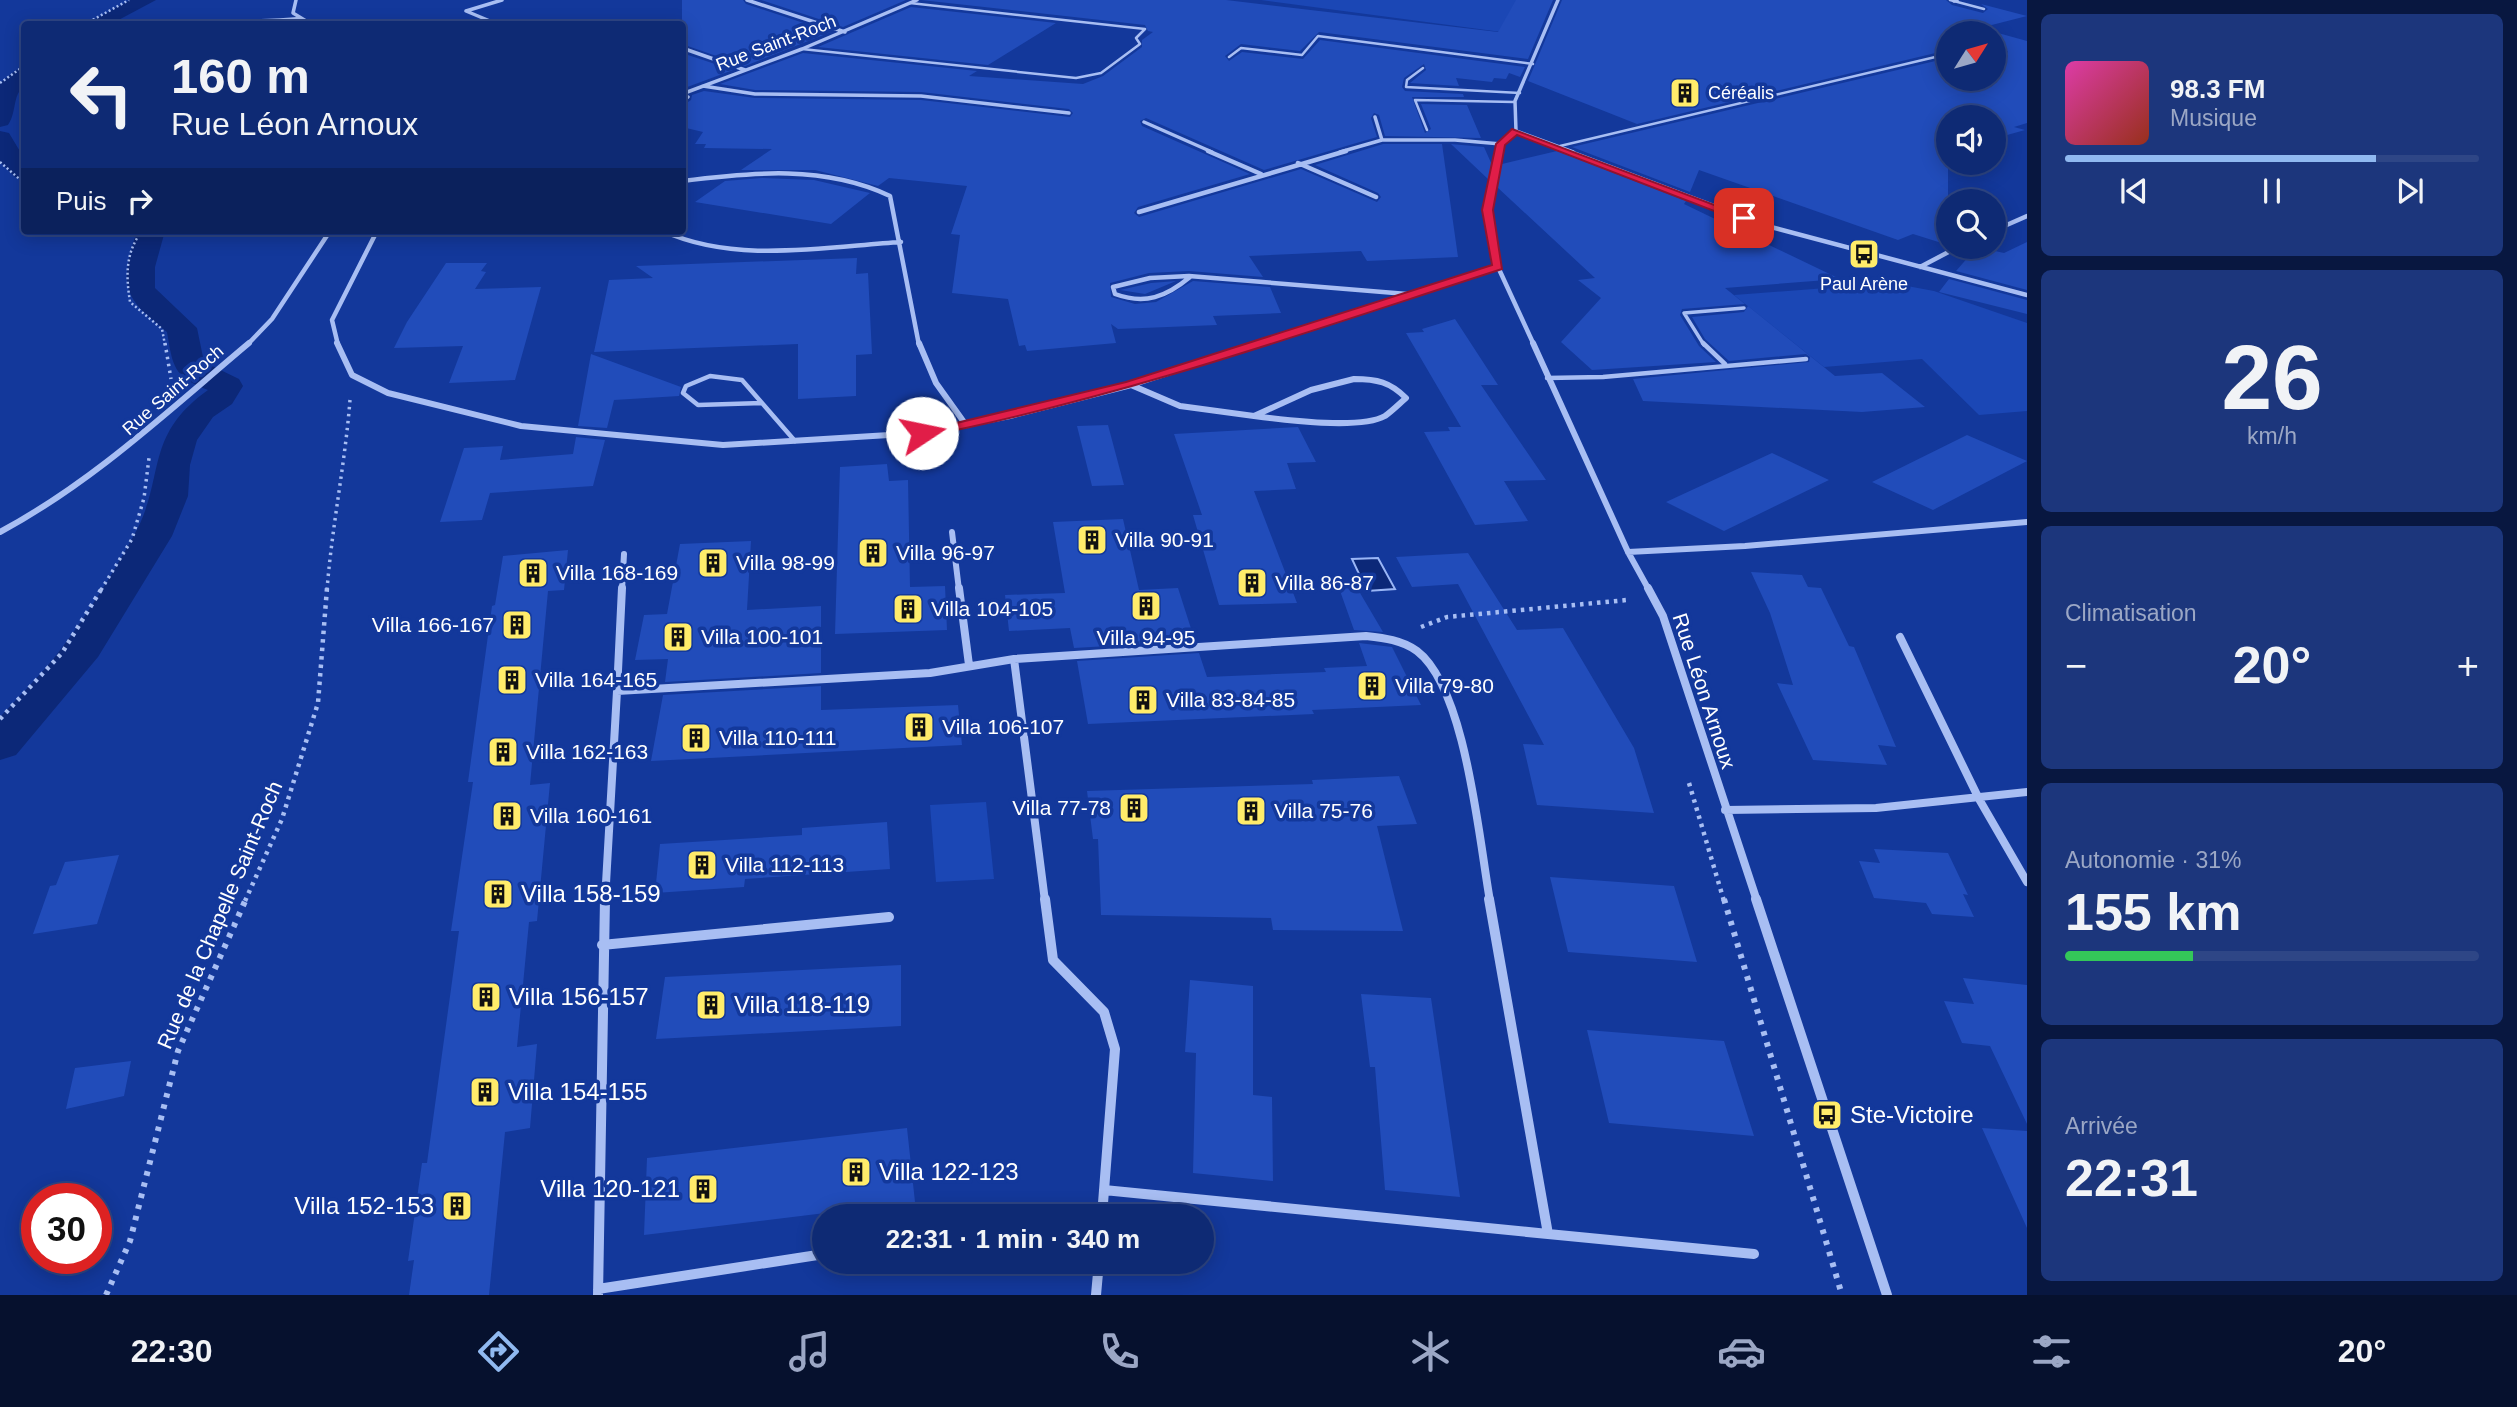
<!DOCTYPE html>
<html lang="fr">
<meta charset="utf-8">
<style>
:root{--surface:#0e2a74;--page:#1c367c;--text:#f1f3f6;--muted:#9ba7c5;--line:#2e4686;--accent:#90b9f0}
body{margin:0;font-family:Helvetica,sans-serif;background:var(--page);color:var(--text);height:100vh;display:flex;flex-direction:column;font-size:26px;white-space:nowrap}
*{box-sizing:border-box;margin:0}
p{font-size:23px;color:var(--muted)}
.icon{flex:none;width:38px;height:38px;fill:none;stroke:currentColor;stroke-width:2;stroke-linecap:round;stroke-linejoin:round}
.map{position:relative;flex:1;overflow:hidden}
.sheet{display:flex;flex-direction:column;gap:14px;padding:14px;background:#081740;width:490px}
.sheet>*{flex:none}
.top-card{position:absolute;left:21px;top:21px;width:665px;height:214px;border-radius:7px;box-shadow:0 4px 18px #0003,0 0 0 2px var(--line);background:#0e2a74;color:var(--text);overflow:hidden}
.needle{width:46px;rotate:53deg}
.tools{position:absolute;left:1936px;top:21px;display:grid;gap:14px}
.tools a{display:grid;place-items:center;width:70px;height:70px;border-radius:50%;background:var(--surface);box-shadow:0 4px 18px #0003,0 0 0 2px var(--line);font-size:35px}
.speed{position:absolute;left:21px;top:1183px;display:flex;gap:14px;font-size:35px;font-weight:700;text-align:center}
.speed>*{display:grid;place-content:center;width:91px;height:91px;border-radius:50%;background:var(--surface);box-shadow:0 4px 18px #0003,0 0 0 2px var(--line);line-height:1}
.speed .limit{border:10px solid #d22;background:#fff;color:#111}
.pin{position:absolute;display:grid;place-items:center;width:60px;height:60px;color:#fff;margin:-30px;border-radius:14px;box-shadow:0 4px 10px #0006}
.me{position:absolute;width:77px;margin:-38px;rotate:79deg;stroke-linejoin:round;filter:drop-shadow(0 0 5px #0008)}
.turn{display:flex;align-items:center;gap:24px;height:147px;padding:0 35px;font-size:32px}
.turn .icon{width:91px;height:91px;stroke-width:2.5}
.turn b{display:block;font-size:49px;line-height:60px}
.then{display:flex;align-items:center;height:66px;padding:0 35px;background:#0003;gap:14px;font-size:26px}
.big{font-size:52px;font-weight:700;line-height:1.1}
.sheet .widget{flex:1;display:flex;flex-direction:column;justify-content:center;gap:10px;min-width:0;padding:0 24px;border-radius:10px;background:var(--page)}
.sheet .dial{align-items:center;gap:0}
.dial b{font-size:91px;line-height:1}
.song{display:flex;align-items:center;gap:21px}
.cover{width:84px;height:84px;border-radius:10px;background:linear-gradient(135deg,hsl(320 70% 55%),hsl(10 70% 35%))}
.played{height:7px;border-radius:4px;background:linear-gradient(90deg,var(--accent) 75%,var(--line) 75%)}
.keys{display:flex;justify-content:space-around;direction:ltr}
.heat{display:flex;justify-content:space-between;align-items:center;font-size:38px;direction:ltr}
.charge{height:10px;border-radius:5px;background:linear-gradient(90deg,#34c759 31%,var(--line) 0)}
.trip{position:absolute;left:812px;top:1204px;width:402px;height:70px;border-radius:35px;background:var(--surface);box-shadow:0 4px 18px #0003,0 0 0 2px var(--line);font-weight:700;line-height:70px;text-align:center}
.menu{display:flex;height:112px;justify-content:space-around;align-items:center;background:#06112e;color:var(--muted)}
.menu .icon{width:49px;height:49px}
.menu .selected{color:var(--accent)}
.menu b{font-size:32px;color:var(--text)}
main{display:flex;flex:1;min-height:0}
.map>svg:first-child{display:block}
.green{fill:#1b47b5}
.water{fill:#0c2878;stroke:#9ab6f6;stroke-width:2}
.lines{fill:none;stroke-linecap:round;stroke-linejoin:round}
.canal{fill:#0c2878;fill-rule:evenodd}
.building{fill:#214cba}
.path-far3{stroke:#a8bef3;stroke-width:2.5;stroke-dasharray:2 2.5;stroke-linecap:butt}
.path-far2{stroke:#a8bef3;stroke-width:3.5;stroke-dasharray:2.5 4.5;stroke-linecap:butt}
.path-far1{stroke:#a8bef3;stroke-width:4.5;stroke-dasharray:3.5 5;stroke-linecap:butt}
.path{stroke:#a8bef3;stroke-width:6;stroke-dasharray:4.5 7;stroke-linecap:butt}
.lane-far2{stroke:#a8bef3;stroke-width:2.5}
.lane-far1{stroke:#a8bef3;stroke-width:3.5}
.lane{stroke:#a8bef3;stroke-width:4.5}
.street-far4{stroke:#a8bef3;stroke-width:3.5}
.street-far3{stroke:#a8bef3;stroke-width:4.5}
.street-far2{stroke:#a8bef3;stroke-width:6}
.street-far1{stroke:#a8bef3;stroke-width:8}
.street{stroke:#a8bef3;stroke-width:10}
.route{fill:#e11d48;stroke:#92132f;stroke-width:2}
.labels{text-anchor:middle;stroke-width:7;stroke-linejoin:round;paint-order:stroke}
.far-street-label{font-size:18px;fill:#fff;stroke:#13389b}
.far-poi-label{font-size:18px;fill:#fff;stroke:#13389b;text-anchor:start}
.poi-label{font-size:21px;fill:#fff;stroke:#13389b;text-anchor:start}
.street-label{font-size:21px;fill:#fff;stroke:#13389b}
.near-poi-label{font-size:24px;fill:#fff;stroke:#13389b;text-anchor:start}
</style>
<main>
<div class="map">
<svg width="2027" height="1295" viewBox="0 0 2027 1295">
<rect width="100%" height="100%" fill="#13389b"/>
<path class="green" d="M1261 0H1547L1531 36Z
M1891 283 1934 291 2027 323V411L1979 415 1922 359 1824 367 1734 295Z
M986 802 994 879 936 882 930 805Z"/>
<path class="water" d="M1378 558 1395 589 1367 591 1352 559Z"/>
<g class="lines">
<path class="canal" d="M130 0H156L111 24H86Z
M24 68V86C12 96 17 112 8 125L0 127V83L16 70Z
M0 131 9 133 24 158V180L15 177 0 162Z
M137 231H165L155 267V288L197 328 204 362 239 379 243 386 232 404 213 417 197 440 190 465 188 496 172 536 98 657 16 755 0 760V717C20 695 43 673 61 649 87 615 112 575 133 537 167 478 142 437 208 390 173 376 173 367 167 332 122 297 119 285 137 231Z"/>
</g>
<path class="building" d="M682 0H743L746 4 831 32 745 66 682 44Z
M761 0H906L843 27Z
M921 0H1226L1498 32 1516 0H1553L1528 59 1319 32 1300 51 1241 44 1225 56 1229 61 1242 52 1303 59 1320 40 1525 67 1520 77 1509 73 1506 79 1494 78 1492 82 1456 78 1459 86 1410 83 1426 70 1424 64 1404 78 1402 87 1405 91 1463 94 1464 97H1412L1425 133 1431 129 1421 104 1467 105 1481 138 1385 136 1379 115 1374 113 1371 118 1377 137 1264 170 1146 118 1140 121 1142 126 1250 174 1138 207 1134 213 1139 217 1301 169 1377 202 1381 197 1378 193 1315 165 1383 144H1442L1458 257 1367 261 1361 251 1249 256 1263 277 1189 271 1149 273 1110 283 1111 297 1135 304 1156 302 1193 281 1270 287 1281 313 1213 316 1217 325 1118 329 1111 324 1116 343 1027 351 1025 345 1019 346 1008 299 952 293 960 235 951 234 967 186 889 178 878 186 815 170H741L772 149 704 148 706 144H695L703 132 682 127V106L691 100 692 95 704 91 755 98 921 100 1070 117 1073 113 1069 109 921 92 755 90 720 84 803 53 977 71 969 76 1083 84 1103 76 1142 47V40L1153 32 1148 31 1145 25Z
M1562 0H1946L1952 5 1983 13 1988 9 1981 4 2027 16 1980 28 2027 41V123L2014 127 2025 130 1993 139V117H1948V245L1913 234 1898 240 1699 170 1690 192 1572 147 1948 58V79H1993V58L2006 57 2008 51 1993 50V33H1948V50L1637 124 1528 81Z
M911 7 1056 23 988 65 818 47Z
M682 53 733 70 682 89Z
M1451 144 1484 147 1492 165 1489 180Z
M1557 151 1686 201 1684 204 1840 279 1725 288 1745 304 1682 309 1680 315 1699 346 1716 362 1592 370 1561 342 1601 298 1578 280 1595 278 1497 187 1502 164Z
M762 178 814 180 870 193 831 224 695 202 725 181Z
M2027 242V290L1956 271 1977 247 2004 253Z
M857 258 856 274 868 273 872 354 856 355V396L798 399V344L594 352 609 280 653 278 636 266Z
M446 263H487L481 271 486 272 475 289 541 287 515 380 449 383 463 346 394 348 407 322Z
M1949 279 2027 300V314L1939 292Z
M1176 281 1145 294 1120 290 1151 283Z
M1748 306 1835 376 1882 373 1925 407 1862 412 1643 401 1633 379 1809 362 1810 357 1806 354 1729 361 1705 339 1692 317 1744 312Z
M1455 319 1498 385H1481L1546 480 1504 481 1528 521 1475 525 1424 432 1450 431 1448 427H1461L1406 333 1424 332 1422 329Z
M591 354 681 387 679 396 614 400 607 428 578 426Z
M1108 425 1124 485 1092 486 1077 426Z
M1298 427 1316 462 1287 463 1296 489 1254 491 1297 603 1219 605 1193 515H1202L1174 434Z
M1967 435 2027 461 1933 510 1872 482Z
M576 437 605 440 593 486 490 493 482 520 440 522 464 448 503 446 500 460 573 454Z
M1772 453 1829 480 1724 531 1666 502Z
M887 464 889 481 908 480 910 587 945 586 947 630 835 634 840 467Z
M1123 519 1139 590 1178 588 1195 641 1074 648 1070 628 1009 631 1005 595 1065 593 1053 522Z
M751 541 747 610 821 606V673L665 682 668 659 635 660 644 615 667 614 680 544Z
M568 550 564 590 548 591 530 785 550 783 537 921 529 922 517 1047 537 1044 530 1128 505 1132 489 1295H409L414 1260 408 1261 422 1163H427L459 931H451L473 782H468L492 606 495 605 503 556Z
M1468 553 1517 630 1563 628 1634 748 1654 813 1537 805 1523 744 1544 745 1458 584 1412 587 1396 557Z
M1751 572 1802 575 1808 587 1821 588 1849 646 1854 647 1896 747 1878 745 1887 765 1813 760 1777 683 1793 685 1770 613Z
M1353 581 1383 632 1354 630 1339 588Z
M1359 643 1392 647 1421 705 1312 710 1314 714 1088 724 1077 661 1199 653 1207 677 1326 672 1324 668 1367 666Z
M821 686V710L958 705 962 745 651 761 663 695Z
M1399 776 1417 824 1377 826 1403 931 1273 930 1271 918 1101 915 1098 839H1093L1087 791 1313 784 1312 780Z
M887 822 890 869 745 879 744 887 655 893 660 844 802 835V828Z
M1874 849 1948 853 1968 895 1963 894 1974 917 1932 914 1926 903 1874 898 1859 861 1880 863Z
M119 855 97 924 33 934 50 886 56 885 65 862Z
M1550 877 1674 886 1697 962 1568 952Z
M901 965V1026L656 1039 665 977Z
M1963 978 2027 985V1124L1990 1046 1962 1043 1944 1001 1974 1004Z
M1190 980 1253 986V1095L1272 1097 1273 1181 1193 1173 1196 1053 1185 1052Z
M1361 994 1431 998 1460 1197 1385 1190 1375 1067H1370Z
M1587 1030 1724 1041 1754 1136 1609 1123Z
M131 1061 124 1096 66 1109 75 1068Z
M907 1128 915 1202 644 1235 647 1158Z
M1982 1128 2027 1131V1228Z"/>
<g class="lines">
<path class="path-far3" d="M85 24 129 0
M0 83 24 66
M0 162 24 183
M142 231C125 253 126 276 130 302L162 329 165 345"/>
<path class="path-far2" d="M165 343 171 379
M101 590 132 539 144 498 149 458
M327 590C332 526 345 464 350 400"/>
<path class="path-far1" d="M1421 627 1447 617 1627 600
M0 719 62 653 102 588
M1689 783 1724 901
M245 901 282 819 318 703 327 588"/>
<path class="path" d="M1724 899 1842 1295
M106 1295 130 1241 178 1051 246 899"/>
<path class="lane-far2" d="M1950 0 1984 9
M164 24C210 21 254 22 300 18
M290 24 305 21
M401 24 412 22
M802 49 1076 78 1101 73 1140 44 1136 38 1145 29 910 3
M1993 54 2004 53
M1229 57 1241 48 1302 55 1318 36 1533 64
M1423 68 1407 80 1406 87 1520 93
M1427 130 1415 100 1514 102
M1560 146 1948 54"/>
<path class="lane-far1" d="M1704 345 1684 313 1744 308"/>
<path class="lane" d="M1703 343 1725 364
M710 376 742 380 762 403 698 405 683 393 686 386Z
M1547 378 1603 377 1806 359
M762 403 795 441"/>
<path class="street-far4" d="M296 0 293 13 311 24
M747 0 845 32
M1954 1 1957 0
M497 24 466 11 502 0
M682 48 745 70
M703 86 755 94 921 96 1069 113
M682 94 802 49 917 0
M682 94 688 97 682 102
M1375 117 1382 140
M1144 122 1212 152
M1516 131 1573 152
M1516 131 1515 101 1558 0
M1340 152 1382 140H1455L1501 144
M1499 152 1501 144 1516 131"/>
<path class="street-far3" d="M1208 151 1261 174
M1500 151 1487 210 1498 267 1534 345
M1568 151 1767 226 2027 295
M1298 163 1376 197
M682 181C752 172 825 165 890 196L919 345
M1139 212 1346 151
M663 231C735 264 824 247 901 242
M1993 231 2027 216
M1920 267 1958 247
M1190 277C1166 297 1145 305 1115 294L1113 287 1150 278 1189 276 1407 294
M247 345 272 319 330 231
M338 345 332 320 377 231
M1256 345 1498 267"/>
<path class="street-far2" d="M337 343 352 375 388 393 521 426 723 445 922 433 1010 416 1131 385 1261 343
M919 343 936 383 966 425
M1533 343 1628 552 1649 590
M1354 379C1377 379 1390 382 1406 398 1399 404 1392 411 1385 416 1360 430 1284 420 1254 416L1311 390Z
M1131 385 1180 406 1254 416
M0 532C93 482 168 411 249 343
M952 532 959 590
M1628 552 1745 546 2027 522
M622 590 624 554"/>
<path class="street-far1" d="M622 588 617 691 930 673 1014 659 1045 901
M959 588 969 665
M1648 588 1663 616 1757 901
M1900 637 1979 799 2027 882
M1014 659 1366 636C1384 638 1402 640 1417 651 1466 688 1479 840 1490 901
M1725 810 1876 808 2027 792
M605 901 617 691"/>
<path class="street" d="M1045 899 1053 960 1104 1012 1115 1049 1102 1216
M1489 899 1548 1234 1754 1254
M1756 899 1887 1295
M602 945 889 917
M1104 1190 1548 1234
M598 1289 824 1254
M598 1295 605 899
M1096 1295 1099 1262"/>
</g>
<path class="route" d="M1512 129 1749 218 1740 221 1517 135 1505 145 1493 210 1502 269C1310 331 1121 398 922 437L915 433 1126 382 1492 265 1482 210 1496 144Z"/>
<defs>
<g id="building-square" transform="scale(1.575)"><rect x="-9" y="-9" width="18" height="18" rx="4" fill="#ffec6a" stroke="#13389b"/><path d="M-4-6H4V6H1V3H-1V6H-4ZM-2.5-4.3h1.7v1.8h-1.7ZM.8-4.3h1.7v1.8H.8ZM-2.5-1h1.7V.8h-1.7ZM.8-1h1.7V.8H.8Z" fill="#111"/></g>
<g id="bus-square" transform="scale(1.575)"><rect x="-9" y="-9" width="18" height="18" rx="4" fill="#ffec6a" stroke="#13389b"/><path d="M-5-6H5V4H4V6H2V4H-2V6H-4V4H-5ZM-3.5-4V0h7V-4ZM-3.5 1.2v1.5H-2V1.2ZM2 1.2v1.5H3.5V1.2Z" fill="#111"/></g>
</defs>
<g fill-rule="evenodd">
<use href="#building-square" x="1685" y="93"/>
<use href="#bus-square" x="1864" y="254"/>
<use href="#building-square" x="1092" y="540"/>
<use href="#building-square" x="873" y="553"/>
<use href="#building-square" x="713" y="563"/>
<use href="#building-square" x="533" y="573"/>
<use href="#building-square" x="1252" y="583"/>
<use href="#building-square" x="1146" y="606"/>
<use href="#building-square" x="908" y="609"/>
<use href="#building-square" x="517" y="625"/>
<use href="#building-square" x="678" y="637"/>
<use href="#building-square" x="512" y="680"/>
<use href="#building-square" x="1372" y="686"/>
<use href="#building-square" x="1143" y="700"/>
<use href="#building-square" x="919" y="727"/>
<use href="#building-square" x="696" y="738"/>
<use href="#building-square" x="503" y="752"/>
<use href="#building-square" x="1134" y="808"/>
<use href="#building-square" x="1251" y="811"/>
<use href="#building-square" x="507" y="816"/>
<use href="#building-square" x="702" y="865"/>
<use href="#building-square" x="498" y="894"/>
<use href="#building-square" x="486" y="997"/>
<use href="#building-square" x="711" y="1005"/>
<use href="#building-square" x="485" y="1092"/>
<use href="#bus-square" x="1827" y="1115"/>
<use href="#building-square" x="856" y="1172"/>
<use href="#building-square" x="703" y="1189"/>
<use href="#building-square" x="457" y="1206"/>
</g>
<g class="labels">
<g class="far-street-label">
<text transform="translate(776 43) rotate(-21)" y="6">Rue Saint-Roch</text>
<text transform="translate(173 390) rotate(-41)" y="6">Rue Saint-Roch</text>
</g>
<g class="far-poi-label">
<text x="1708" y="99">Céréalis</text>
<text x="1864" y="290" text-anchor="middle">Paul Arène</text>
</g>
<g class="poi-label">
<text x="1115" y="547">Villa 90-91</text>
<text x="896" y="560">Villa 96-97</text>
<text x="736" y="570">Villa 98-99</text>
<text x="556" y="580">Villa 168-169</text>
<text x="1275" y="590">Villa 86-87</text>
<text x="931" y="616">Villa 104-105</text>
<text x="494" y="632" text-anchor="end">Villa 166-167</text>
<text x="701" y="644">Villa 100-101</text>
<text x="1146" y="645" text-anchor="middle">Villa 94-95</text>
<text x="535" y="687">Villa 164-165</text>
<text x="1395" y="693">Villa 79-80</text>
<text x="1166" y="707">Villa 83-84-85</text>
<text x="942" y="734">Villa 106-107</text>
<text x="719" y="745">Villa 110-111</text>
<text x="526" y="759">Villa 162-163</text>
<text x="1111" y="815" text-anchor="end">Villa 77-78</text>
<text x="1274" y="818">Villa 75-76</text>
<text x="530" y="823">Villa 160-161</text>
<text x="725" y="872">Villa 112-113</text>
</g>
<g class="street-label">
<text transform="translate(1704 691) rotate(72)" y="7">Rue Léon Arnoux</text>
<text transform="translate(220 915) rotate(-67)" y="7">Rue de la Chapelle Saint-Roch</text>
</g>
<g class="near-poi-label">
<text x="521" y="902">Villa 158-159</text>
<text x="509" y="1005">Villa 156-157</text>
<text x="734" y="1013">Villa 118-119</text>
<text x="508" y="1100">Villa 154-155</text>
<text x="1850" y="1123">Ste-Victoire</text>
<text x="879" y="1180">Villa 122-123</text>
<text x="680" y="1197" text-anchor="end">Villa 120-121</text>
<text x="434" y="1214" text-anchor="end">Villa 152-153</text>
</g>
</g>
</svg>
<div class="tools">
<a><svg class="needle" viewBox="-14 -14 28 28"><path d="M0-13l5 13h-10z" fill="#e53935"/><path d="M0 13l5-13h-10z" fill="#9ba7c5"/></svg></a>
<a><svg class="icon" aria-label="sound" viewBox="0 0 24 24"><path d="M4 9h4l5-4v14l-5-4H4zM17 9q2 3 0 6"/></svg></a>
<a><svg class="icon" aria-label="search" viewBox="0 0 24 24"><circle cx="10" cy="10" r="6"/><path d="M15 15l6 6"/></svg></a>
</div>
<div class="speed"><div class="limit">30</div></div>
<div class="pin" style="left:1744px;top:218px;background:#d93025"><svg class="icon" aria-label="arrive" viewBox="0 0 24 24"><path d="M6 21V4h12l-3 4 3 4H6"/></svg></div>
<svg class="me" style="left:922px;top:433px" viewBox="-20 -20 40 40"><circle r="19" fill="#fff"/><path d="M0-13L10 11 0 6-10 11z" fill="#e11d48"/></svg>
<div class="trip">22:31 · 1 min · 340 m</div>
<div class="top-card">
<div class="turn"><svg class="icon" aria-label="left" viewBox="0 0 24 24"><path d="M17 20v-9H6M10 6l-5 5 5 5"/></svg><div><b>160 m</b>Rue Léon Arnoux</div></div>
<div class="then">Puis<svg class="icon" aria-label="right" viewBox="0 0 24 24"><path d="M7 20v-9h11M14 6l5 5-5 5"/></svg></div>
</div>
</div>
<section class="sheet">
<div class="widget">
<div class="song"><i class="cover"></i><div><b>98.3 FM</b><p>Musique</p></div></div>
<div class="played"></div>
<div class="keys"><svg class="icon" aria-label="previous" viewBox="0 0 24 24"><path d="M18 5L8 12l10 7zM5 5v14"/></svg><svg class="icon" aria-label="pause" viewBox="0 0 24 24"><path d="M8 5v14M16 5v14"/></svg><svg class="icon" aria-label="next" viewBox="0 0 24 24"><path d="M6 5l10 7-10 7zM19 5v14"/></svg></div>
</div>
<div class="widget dial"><b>26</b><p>km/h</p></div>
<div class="widget"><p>Climatisation</p>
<div class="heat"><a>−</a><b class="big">20°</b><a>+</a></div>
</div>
<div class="widget"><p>Autonomie · 31%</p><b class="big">155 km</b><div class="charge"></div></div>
<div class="widget"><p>Arrivée</p><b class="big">22:31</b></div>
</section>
</main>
<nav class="menu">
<b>22:30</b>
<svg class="icon selected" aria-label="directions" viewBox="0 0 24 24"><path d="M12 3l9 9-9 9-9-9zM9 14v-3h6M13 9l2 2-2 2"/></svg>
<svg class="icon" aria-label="music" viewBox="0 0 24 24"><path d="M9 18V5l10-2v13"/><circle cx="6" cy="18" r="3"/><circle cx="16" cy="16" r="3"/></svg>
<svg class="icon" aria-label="phone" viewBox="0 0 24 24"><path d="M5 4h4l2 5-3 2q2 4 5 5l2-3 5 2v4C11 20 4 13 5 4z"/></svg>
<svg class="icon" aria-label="climate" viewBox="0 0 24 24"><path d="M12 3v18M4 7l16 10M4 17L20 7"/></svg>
<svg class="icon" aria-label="car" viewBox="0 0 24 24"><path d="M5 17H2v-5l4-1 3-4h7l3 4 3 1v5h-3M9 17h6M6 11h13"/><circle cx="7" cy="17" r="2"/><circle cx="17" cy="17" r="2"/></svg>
<svg class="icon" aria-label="filters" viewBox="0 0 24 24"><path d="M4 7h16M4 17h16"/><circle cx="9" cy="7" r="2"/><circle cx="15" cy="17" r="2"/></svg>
<b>20°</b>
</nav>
